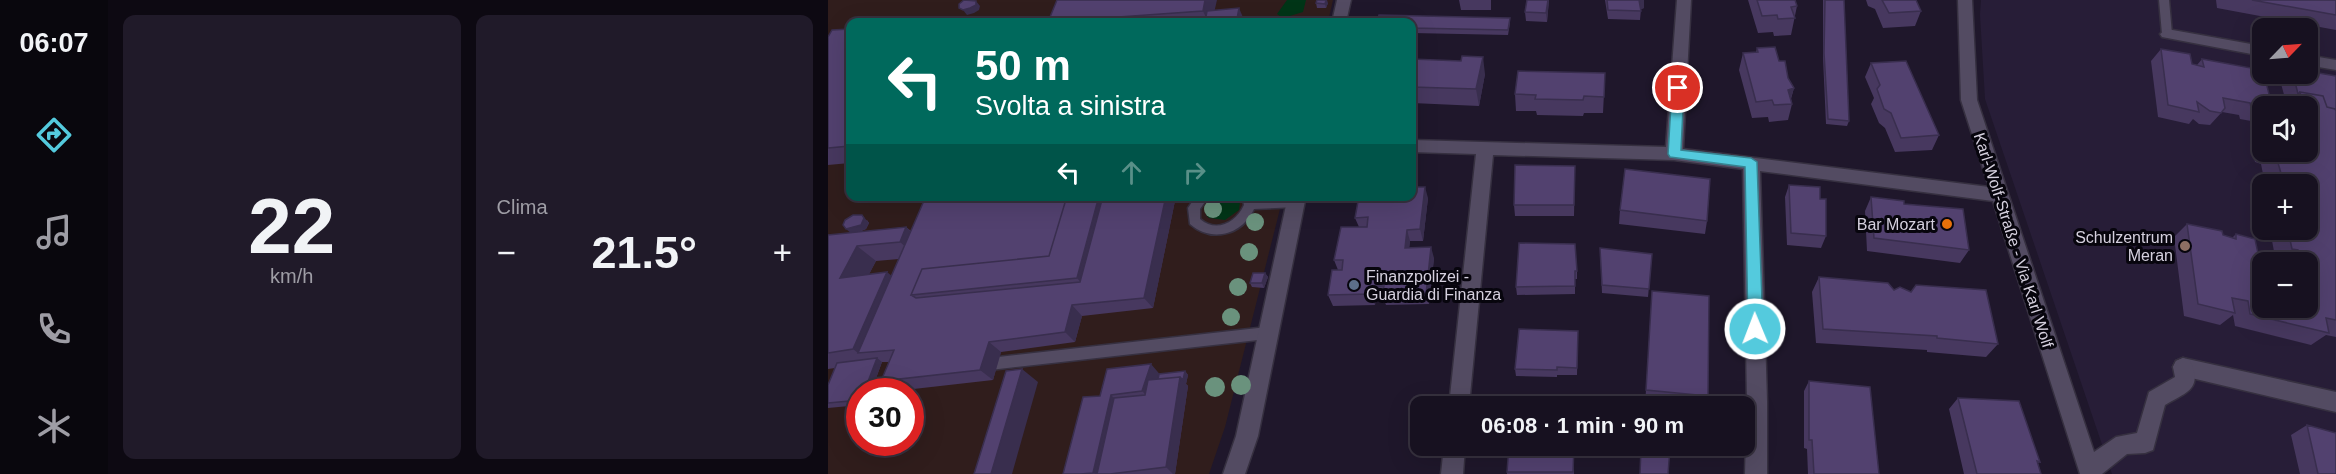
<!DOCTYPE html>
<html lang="it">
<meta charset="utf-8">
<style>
:root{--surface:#171120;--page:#201a29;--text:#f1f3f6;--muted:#9e9da5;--line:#36313e;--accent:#54cadd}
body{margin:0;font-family:Helvetica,sans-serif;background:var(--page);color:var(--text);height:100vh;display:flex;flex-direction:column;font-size:22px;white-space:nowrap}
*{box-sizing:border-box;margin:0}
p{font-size:20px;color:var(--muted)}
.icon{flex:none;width:33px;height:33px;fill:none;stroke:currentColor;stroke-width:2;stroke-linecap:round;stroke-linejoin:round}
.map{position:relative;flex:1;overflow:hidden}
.drawer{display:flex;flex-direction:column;gap:15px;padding:15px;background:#0d0912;width:720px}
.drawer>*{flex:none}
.top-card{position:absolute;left:18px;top:18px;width:570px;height:183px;border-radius:12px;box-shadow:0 6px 24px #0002,0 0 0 2px var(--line);background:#00695c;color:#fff;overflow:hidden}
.needle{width:39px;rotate:65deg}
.controls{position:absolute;left:1424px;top:18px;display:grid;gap:12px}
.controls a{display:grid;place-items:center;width:66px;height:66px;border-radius:12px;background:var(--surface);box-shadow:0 6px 24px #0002,0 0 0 2px var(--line);font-size:30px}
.speed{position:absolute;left:18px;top:378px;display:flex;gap:12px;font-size:30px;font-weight:700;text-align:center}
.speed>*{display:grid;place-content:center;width:78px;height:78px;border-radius:50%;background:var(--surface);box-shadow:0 6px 24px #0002,0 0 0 2px var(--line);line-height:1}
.speed .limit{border:9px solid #d22;background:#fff;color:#111}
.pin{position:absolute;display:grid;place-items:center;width:51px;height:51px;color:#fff;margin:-26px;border:3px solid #fff;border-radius:50%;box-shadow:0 2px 6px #0007}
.me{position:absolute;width:66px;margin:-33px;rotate:359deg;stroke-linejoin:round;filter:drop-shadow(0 0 4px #0008)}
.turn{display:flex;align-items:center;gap:21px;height:126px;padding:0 30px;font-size:27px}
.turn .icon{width:78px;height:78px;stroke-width:2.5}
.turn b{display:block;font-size:42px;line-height:51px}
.lanes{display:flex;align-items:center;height:57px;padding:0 30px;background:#0003;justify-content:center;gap:30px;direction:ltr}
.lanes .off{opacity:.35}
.big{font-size:45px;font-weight:700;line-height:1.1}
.drawer .tile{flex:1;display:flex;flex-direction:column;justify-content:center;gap:9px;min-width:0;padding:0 21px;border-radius:12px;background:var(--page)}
.drawer .dial{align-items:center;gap:0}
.dial b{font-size:78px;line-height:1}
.heat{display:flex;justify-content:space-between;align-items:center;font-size:33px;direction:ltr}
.drawer .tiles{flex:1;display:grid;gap:15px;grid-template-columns:repeat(2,1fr)}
.trip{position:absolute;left:582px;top:396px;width:345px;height:60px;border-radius:12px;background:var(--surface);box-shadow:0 6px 24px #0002,0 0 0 2px var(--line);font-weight:700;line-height:60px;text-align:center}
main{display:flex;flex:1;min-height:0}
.dock{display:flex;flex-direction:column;width:108px;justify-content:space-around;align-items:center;background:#09070d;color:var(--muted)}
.dock .icon{width:42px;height:42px}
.dock .on{color:var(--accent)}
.dock b{font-size:27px;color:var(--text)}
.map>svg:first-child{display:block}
.built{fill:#271d37;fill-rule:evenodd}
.medical{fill:#301d1c;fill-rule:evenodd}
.green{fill:#003517}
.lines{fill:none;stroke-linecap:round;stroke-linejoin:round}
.service-casing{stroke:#363040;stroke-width:3}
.pedestrian-casing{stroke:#363040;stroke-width:3}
.minor-casing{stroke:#363040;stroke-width:3}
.service{fill:#534b62;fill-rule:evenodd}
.pedestrian{fill:#534b62;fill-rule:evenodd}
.minor{fill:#534b62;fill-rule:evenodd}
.tree{fill:#6a927d}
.wall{fill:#47385f;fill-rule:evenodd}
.shaded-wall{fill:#392e4e}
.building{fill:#52416f;stroke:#392e4e;stroke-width:1.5}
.route{fill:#54cadd;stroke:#378390;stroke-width:1.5}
.food-dot{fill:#e8710a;stroke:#07050d;stroke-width:2}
.education-dot{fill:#8d6e63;stroke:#07050d;stroke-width:2}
.service-dot{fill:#5c6f8a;stroke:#07050d;stroke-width:2}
.labels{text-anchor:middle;stroke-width:6;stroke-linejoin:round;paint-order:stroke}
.poi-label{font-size:16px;fill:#d5d0de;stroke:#07050d;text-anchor:end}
.street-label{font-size:16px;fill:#d5d0de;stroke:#07050d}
</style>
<main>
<nav class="dock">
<b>06:07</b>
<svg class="icon on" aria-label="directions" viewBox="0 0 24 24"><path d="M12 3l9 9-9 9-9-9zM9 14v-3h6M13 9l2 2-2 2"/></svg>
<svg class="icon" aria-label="music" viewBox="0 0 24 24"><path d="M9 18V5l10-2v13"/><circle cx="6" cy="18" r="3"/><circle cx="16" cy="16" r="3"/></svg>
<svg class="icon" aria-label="phone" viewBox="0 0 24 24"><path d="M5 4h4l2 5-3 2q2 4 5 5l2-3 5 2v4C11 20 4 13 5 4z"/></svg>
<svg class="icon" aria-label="climate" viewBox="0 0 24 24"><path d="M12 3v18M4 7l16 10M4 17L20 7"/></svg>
</nav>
<section class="drawer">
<div class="tiles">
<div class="tile dial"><b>22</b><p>km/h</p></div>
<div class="tile"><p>Clima</p>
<div class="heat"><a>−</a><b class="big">21.5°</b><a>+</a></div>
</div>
</div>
</section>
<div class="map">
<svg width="1508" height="474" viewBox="0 0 1508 474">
<rect width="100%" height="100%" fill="#1f172b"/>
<path class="built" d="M1153 0H1508V474H1284L1157 99 1152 15ZM1434 28H1479V74H1434ZM1434 106H1479V152H1434ZM1434 184H1479V230H1434ZM1434 262H1479V308H1434Z"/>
<path class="medical" d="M0 0H505L500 22H22V196L455 197 397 427 381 474H0ZM32 392H82V442H32Z"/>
<path class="green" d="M459 0H478L475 12 455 18 449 14Z
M387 197H409L412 202 411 210 397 220 381 218 378 215V206Z"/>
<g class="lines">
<g class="service-casing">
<path id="service" d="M1331 0H1341L1344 34 1339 37 1334 34Z
M368 196H381L372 209V219C388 233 408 223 416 205L414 196H426L427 200 468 197 474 202 468 207 426 209C414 235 384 243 362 224L360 208Z
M439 327 444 329 446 333 444 337 439 339 153 371 148 369 146 365 148 361 153 359Z"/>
</g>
<g class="pedestrian-casing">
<path id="pedestrian" d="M1339 29 1434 46V56L1334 37 1332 34Z
M1479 55 1508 60V70L1479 65Z
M1355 358 1508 392V412L1355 376 1348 373 1345 367 1348 361Z"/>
</g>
<g class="minor-casing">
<path id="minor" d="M509 0H523L518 22H504Z
M849 0H863L855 149 1161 187 1133 100 1130 0H1144L1149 100 1266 452 1288 437 1309 433 1321 392 1347 377 1345 367 1348 361 1355 358 1362 361C1375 389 1359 392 1337 405L1325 450 1317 453 1299 454 1274 474H1252L1165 201 932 171 939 401V474H917L919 401 915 169 846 160 665 155 641 406H621L648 154 584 152V140L838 147Z
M460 196H478L430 436 417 474H395L408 436Z
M616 446H637L635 474H613Z"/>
</g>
<use href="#service" class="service"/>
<use href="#pedestrian" class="pedestrian"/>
<use href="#minor" class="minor"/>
</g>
<g class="tree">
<circle cx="385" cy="209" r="9"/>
<circle cx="427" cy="222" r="9"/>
<circle cx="421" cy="252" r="9"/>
<circle cx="410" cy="287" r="9"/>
<circle cx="403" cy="317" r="9"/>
<circle cx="413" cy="385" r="10"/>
<circle cx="387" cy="387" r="10"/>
</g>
<path class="wall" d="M631 0H663V10H633Z
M699 0H721L719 22 698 21 697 12Z
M777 0H816V8L813 9 812 20 780 19Z
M920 0H967L969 6 963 35 946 36 945 32 930 33Z
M995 0H1016L1021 121 1019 126 998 124 995 58Z
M1038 0H1088L1093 11 1087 26 1055 28 1047 9 1040 6Z
M1388 0H1508V30L1389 8Z
M488 3H500L498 8H489Z
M387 10 415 18 437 17 440 22H220Z
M584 22 682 23 680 35 584 33Z
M22 29V163L0 165V37Z
M929 48 960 78 966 88 963 99 964 104 960 120 941 122 940 117 924 118 911 70 915 53 928 52Z
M1333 49 1364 64 1369 65 1374 59 1443 102 1445 100 1458 102 1452 80 1458 74H1479L1508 76V337L1498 335 1483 345 1407 326 1405 315 1392 325 1356 316 1346 237 1359 224 1404 238 1408 234 1432 263 1479 308V262H1448L1442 230H1479V184H1437L1433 164 1427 162 1422 136 1426 131 1423 121 1412 119 1411 115 1394 112 1382 125 1371 124 1365 119 1361 124 1330 117 1323 61ZM1434 106H1479V152H1434Z
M584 59 657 74 651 106 584 103Z
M1043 63 1111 135 1104 150 1067 152 1057 128 1051 123 1043 104 1046 98 1037 77Z
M777 73 775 113H756L755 116 709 115 708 111H688L687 94Z
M747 166 746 216H687L686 205Z
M961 185 992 199 998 236 993 248 959 245 957 197Z
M98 196H348L325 308 254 316 247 342 173 352 165 380 68 391 53 381 61 362H54L43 392H32V405L0 408V385L7 368 0 369V235L22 233 39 220 41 223 38 229 31 232 78 227 83 231ZM71 259 63 276 41 274 48 261Z
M1043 197 1076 204 1141 250 1132 263 1039 251 1037 211Z
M600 198 595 241H582L581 248 606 258 601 304 558 305 555 297H548L547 305 505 306 500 295 510 270 506 260 531 227 527 218Z
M792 210 879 221 877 234 791 224Z
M691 243 749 271V279H747V294L689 295 688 287Z
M772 248 824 254 820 297 774 293Z
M437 273 440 277 436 288 424 287 422 283Z
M991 277 1066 290 1170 344 1158 357 1099 352V350L988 343 984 292Z
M824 291 880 396 878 406 844 403V406H817Z
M750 331 749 375H729V377L688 376 687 369Z
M357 371 360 375 358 384 360 386 347 474H235L272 396 331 374Z
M981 381 1051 474H980L979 449 976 448V391Z
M1130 398 1212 462 1210 463 1213 474H1136L1121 409Z
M1479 425 1508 474H1472L1463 435Z
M746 446V474H679V472Z"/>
<path class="shaded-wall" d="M377 0H389L384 22H380L375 11Z
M498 0H499L500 3 498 8 497 4Z
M720 0H721L719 22 718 13Z
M811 0H816V8L810 10Z
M148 1 152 6 151 10 146 13 139 15 135 10Z
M411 8 417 22 409 19Z
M655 57 657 74 651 106 648 89Z
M966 88 961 104 960 90Z
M597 187 600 198 595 241 592 229Z
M271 196H287L262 293 249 278Z
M338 196H348L325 308 316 298Z
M34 215 41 223 38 229 24 234 18 229Z
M78 227 95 243 89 257 72 242Z
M579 230 582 241 580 259 577 248Z
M29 246 48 261 32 292 12 278Z
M603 247 606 258 601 304 598 294Z
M59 272 77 287 30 353 25 349Z
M437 273 440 277 436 288 434 283Z
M544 286 548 297 547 305 542 294Z
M244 305 254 316 247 342 237 332Z
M161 342 173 352 165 380 152 370Z
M49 358 54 362 43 392H36Z
M323 364 335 378 327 404 314 391Z
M194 369 210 382 184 474H163Z
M357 371 360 375 358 384 360 386 347 474H345L338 467 352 377Z
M283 395 296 408 282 474H267L265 473Z"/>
<path class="building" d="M136 0 148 1V5L142 8 135 10 131 8V4Z
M229 0H377L375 11 220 22Z
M489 0H498L497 4 488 3Z
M699 0H720L718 13 697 12Z
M779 0H813H811L813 11 780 10Z
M929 0H967L969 6 963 7 967 18 950 19 949 15 934 16Z
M997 0H1016L1021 121 1000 119 996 53Z
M1054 0H1088L1093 11 1061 13Z
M1424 0H1508V15Z
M411 8 409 19 437 17V22H376H377L379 11Z
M551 15 682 18 680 30 584 28V22H549Z
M320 17 319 22H292L293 19Z
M364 18 363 22H322L323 21Z
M22 29V146L0 148V37L4 30Z
M947 47 951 61H957L960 78 966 88 960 90 964 104 946 105 944 100 928 102 915 53 930 52 929 48Z
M1333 49 1362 54 1364 64 1376 67 1374 59 1434 70V74H1436L1444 106H1434V109L1423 107 1422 103 1395 98 1397 108 1393 113 1382 111 1369 102 1371 112 1340 105Z
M634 56 655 57 648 89 584 87V59L633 61Z
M1078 61 1111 135 1073 138 1063 113 1056 109 1049 89 1052 85 1043 63Z
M690 71 777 73 776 97 756 96 755 100 707 99 708 95 687 94Z
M1479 71 1508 76V111L1507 109 1499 107 1495 96 1472 92 1470 94 1465 74H1479Z
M1472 92 1495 96 1499 107 1507 109 1508 111V320L1498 318 1501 333 1422 314 1420 301 1404 298 1407 313 1370 304 1359 224 1394 231 1395 235 1408 239V234L1427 239 1432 263 1434 264V308H1479V262H1473L1470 250 1464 249 1460 230H1479V192L1491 195 1488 184 1454 177 1447 152H1479V106H1446L1445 100 1476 106Z
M687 165 747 166 746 205H686Z
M797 169 882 179 879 221 792 210Z
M961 185 992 187V199H998V236L963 233Z
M584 187H597L592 229 579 230 577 248 603 247 598 294H554L556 286H544L542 294 500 295 504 270H514L515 260H506L513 227H539L540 217 527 218 531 196H584Z
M98 196H239L221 256 94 269 83 295 88 298 252 282 275 196H338L316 298 244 305 237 332 161 342 152 370 53 381 66 350 30 353Z
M239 196H271L249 278 83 295 94 269 221 256Z
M1043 197 1076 201V204L1135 209 1141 250 1046 238Z
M25 215H34L36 218 33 225 18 229 15 225 17 220Z
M78 227 72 242 29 246 12 278 59 272 25 349 0 353V235Z
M691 243 747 244 749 271H747V286L688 287Z
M772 248 824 254 821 289 774 285Z
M425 273H437L434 283H422Z
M991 277 1060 283 1066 290 1072 287 1083 292 1088 285 1158 290 1170 344 1109 338V336L995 329Z
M824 291 881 296 880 396 818 390Z
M691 329 750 331 749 368 729 367V370L687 369Z
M49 358 36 392H32V400L0 403V385L9 363Z
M323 364 314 391 283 395 265 473 252 474H235L255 397 272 396 279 369Z
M194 369 163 474H146L178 371Z
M357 371 355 380 352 377 330 379 331 374Z
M352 377 338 467 282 474H269L286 398 317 395 320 380Z
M981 381 1042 387 1051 474H986L984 440H981Z
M817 396 844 399V406H817Z
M1130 398 1191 401 1212 462 1209 461 1213 474H1149Z
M1479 425 1508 433V474H1490Z
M681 446H746L745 472H679Z
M816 446 842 448 840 474H812L813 448Z"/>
<path class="route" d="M850 84 856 88 853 150 923 158 929 162 935 329 932 334 927 336 922 334 920 329 917 167 842 157 840 154 844 88Z"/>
<circle class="food-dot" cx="1119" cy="224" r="6"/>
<circle class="education-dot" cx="1357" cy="246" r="6"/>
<circle class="service-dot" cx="526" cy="285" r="6"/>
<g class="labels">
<g class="poi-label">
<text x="1107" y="230">Bar Mozart</text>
<text x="1345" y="243">Schulzentrum<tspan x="1345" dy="18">Meran</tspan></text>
<text x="538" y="282" text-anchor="start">Finanzpolizei -<tspan x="538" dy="18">Guardia di Finanza</tspan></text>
</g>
<g class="street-label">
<text transform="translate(1186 240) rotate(72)" y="6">Karl-Wolf-Straße - Via Karl Wolf</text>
</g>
</g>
</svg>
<div class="controls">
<a><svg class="needle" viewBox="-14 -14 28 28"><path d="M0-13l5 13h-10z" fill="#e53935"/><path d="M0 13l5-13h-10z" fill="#9e9da5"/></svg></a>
<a><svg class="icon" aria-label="sound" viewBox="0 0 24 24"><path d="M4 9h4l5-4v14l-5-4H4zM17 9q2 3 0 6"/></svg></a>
<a>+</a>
<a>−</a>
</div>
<div class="speed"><div class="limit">30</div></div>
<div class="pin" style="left:850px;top:88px;background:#d93025"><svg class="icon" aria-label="arrive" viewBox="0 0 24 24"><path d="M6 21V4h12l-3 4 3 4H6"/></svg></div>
<svg class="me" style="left:927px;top:329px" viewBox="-20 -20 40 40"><circle r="17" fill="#54cadd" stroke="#fff" stroke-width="3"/><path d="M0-11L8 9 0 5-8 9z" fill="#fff"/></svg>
<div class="trip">06:08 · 1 min · 90 m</div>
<div class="top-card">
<div class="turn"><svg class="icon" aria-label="left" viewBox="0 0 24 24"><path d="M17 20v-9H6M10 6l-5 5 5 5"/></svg><div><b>50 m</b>Svolta a sinistra</div></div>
<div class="lanes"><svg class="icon" aria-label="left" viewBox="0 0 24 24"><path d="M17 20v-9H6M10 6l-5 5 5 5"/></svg><svg class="icon off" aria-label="ahead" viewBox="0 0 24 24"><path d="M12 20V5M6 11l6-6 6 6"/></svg><svg class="icon off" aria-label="right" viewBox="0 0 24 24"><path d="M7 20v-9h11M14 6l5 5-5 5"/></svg></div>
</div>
</div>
</main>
